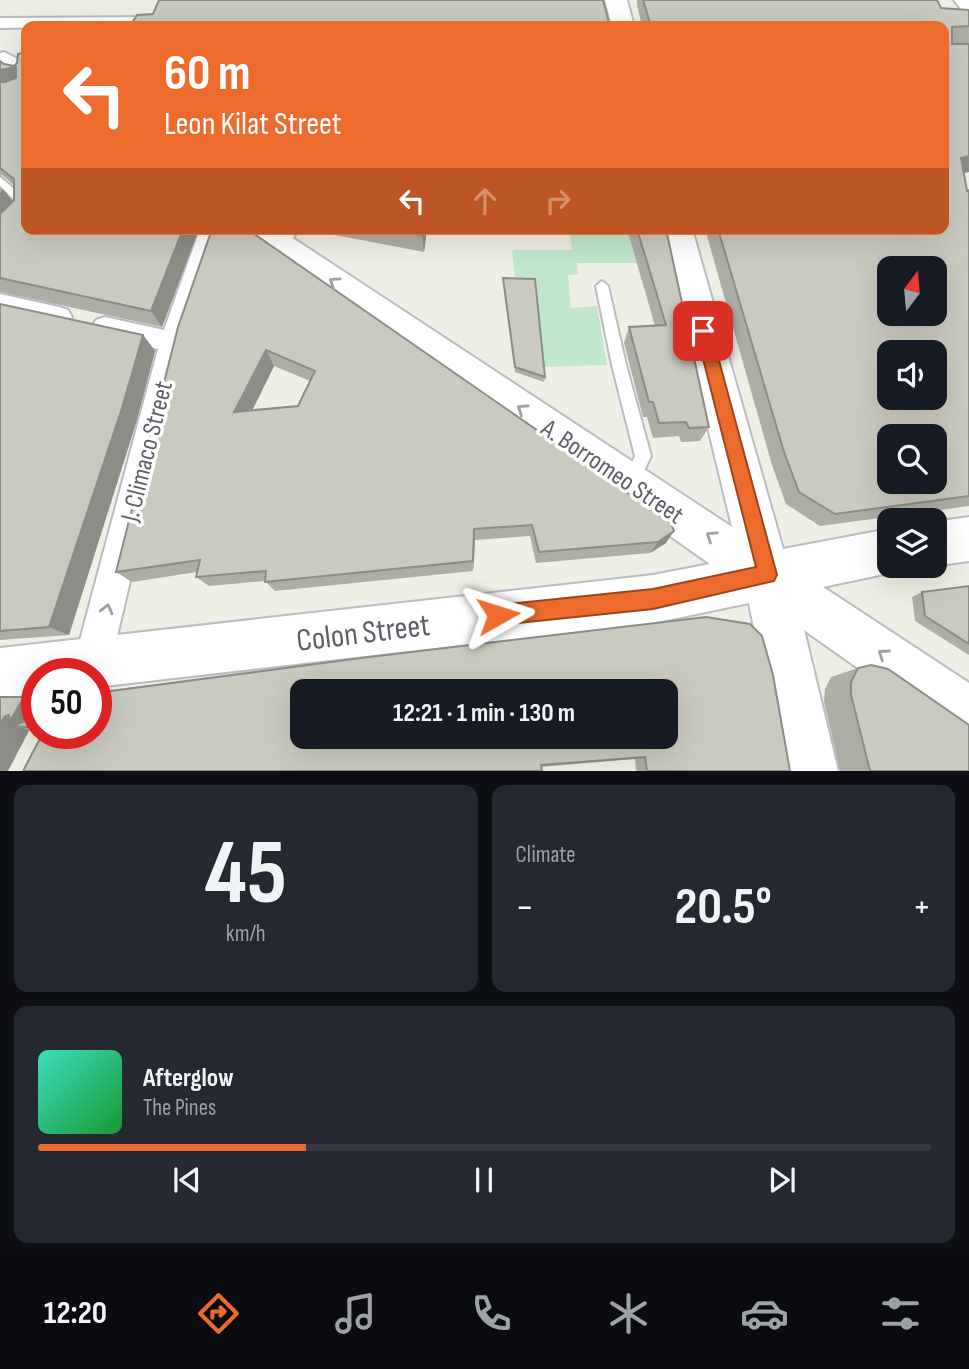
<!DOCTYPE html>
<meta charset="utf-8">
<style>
:root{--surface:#171b24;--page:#242831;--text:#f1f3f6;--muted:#9ea1a6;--line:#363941;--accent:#ed6c2d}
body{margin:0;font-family:"Sofia Sans Condensed",sans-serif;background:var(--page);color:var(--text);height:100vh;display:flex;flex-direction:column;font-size:26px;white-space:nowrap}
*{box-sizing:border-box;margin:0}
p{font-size:23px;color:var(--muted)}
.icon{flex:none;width:38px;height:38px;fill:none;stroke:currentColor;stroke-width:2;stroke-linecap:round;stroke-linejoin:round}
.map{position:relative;height:771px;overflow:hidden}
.details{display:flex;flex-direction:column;gap:14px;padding:14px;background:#0d0f14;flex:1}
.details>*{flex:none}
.guide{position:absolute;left:21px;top:21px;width:928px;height:214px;border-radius:14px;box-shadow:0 7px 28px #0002;background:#ed6c2d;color:#fff;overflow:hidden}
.needle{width:46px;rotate:16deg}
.buttons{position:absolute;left:877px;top:256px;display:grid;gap:14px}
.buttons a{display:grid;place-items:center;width:70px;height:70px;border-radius:14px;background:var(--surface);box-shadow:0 7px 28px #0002;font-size:35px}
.speed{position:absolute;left:21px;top:658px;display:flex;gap:14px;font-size:35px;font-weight:700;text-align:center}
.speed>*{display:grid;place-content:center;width:91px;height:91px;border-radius:50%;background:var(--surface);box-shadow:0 7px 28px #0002;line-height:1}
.speed .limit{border:10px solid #d22;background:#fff;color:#111}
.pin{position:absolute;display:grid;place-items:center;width:60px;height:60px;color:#fff;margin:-30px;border-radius:14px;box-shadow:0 4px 10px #0006}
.me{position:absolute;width:77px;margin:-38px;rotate:84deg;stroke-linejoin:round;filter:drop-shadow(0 0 5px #0008)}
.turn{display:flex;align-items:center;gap:24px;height:147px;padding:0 28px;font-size:32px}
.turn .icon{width:91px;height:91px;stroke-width:2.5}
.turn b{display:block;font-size:49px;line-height:60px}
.lanes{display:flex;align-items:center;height:66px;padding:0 28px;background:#0003;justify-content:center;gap:35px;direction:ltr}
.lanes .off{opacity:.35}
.big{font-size:52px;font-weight:700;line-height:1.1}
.details .card{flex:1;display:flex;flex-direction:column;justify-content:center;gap:10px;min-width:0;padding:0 24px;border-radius:14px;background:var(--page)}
.details .dial{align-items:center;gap:0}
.dial b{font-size:91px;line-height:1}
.song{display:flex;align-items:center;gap:21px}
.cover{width:84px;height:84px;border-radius:10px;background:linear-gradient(135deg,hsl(170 70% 55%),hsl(130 70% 35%))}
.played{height:7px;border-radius:4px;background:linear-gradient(90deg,var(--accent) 30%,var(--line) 30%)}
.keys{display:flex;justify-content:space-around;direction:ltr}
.heat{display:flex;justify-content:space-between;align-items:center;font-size:38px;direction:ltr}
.details .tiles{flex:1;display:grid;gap:14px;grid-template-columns:1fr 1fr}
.card:last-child{grid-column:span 2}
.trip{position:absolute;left:290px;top:679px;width:388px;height:70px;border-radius:14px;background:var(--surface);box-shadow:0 7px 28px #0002;font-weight:700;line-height:70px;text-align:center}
.tab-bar{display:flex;height:112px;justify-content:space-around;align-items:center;background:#090b0e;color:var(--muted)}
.tab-bar .icon{width:49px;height:49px}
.tab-bar .on{color:var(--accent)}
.tab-bar b{font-size:32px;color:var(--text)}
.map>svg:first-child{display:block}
.green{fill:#c1e7ca}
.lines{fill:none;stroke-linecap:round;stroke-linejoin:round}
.lane-casing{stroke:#babbc1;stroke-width:4}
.street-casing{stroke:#babbc1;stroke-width:4}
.secondary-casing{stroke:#babbc3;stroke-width:4}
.lane{fill:#fff;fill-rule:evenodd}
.street{fill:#fff;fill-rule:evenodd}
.secondary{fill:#fff;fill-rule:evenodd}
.wall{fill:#aeaea6;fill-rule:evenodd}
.shaded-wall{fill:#8d8d87}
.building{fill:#cacac1;stroke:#8d8d87;stroke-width:2;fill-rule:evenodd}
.oneway{stroke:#9e9ea3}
.route{fill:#ed6c2d;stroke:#9a461d;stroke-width:2}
.labels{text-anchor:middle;stroke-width:7;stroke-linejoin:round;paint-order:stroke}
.street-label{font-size:26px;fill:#5d5e66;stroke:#fff}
.near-street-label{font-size:32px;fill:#5d5e66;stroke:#fff}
</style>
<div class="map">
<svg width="969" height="771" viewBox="0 0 969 771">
<rect width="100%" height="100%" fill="#efefe5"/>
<path class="green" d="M628 232 637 263H577L578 274 568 275 571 308 597 306 607 365 543 367 516 285 512 250H572L570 235Z"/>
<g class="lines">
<g class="lane-casing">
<path id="lane" d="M0 177 26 199V209L22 208 0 186Z
M286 229H298L286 250H278L276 247Z
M602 281 608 286 626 365 651 456 637 486 632 488 627 486 624 481 635 456 612 365 596 286Z"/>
</g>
<g class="street-casing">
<path id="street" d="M153 17 161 22 159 26 0 28V18Z
M200 229H223L186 342 111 662 101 684 96 686V674H71L70 671 76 655 158 349 96 334 92 327 96 320 105 317 164 330Z
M0 294 59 307 68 310 72 317 68 324 59 327 0 314Z"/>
</g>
<g class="secondary-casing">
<path id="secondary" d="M605 0H627L634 26H612Z
M954 0H969V11L961 9Z
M4 52 26 63V81L17 79 0 67V53Z
M240 229H279L732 527 660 229H692L783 549 889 529V565L905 567 889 573 823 587 969 683V740L950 733 804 630 838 771H783L749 603 653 623 96 687V674H37V694L0 698V648L653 575 710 564 245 237Z
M969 517V561L934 566 932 565H934V522Z"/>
</g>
<use href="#lane" class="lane"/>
<use href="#street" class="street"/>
<use href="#secondary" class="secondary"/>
</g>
<path class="wall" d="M637 0H937L941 8 969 10V43L952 44H969V172L964 173 967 191 969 190V506L820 526 786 504 772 465 705 229H943V26H642L637 5Z
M0 61 26 229H199L162 327 0 292V186L13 201 14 200V185L2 175H0Z
M212 229 666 543 650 553 536 563 530 536 475 540 473 571 275 591 265 581 209 586 196 577 197 572 132 582 116 572ZM274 366 310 381 298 406 252 411Z
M333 229H427L424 252 335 235Z
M627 229H666L709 427 700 441 681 442 679 436 653 438 647 417H643L624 343 629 327 655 326Z
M503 278 545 377 544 382 515 372Z
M0 304 143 335 155 351 136 423 69 635 0 640Z
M969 586V655L915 621 912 597 922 592Z
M858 668 969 771H840L824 702 825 689 831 677Z
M96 693 790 771H636L635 759 541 767Z"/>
<path class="shaded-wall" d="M16 67 26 83 0 89V70Z
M969 156V172L948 175 961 158Z
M3 189 17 207 0 225V193Z
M183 229H199L162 327 151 311Z
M423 229H427L424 252 422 235Z
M143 335 155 351 136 423 69 635 49 627Z
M266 350 274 366 244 427 234 412Z
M474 529 475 540 473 571V561Z
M674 531 666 543 650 553 658 542Z
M24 697 37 699V725L13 726 30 729 8 771H0V724L5 716 12 717Z"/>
<path class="building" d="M159 0H603L609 23 608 26H130L137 15 153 14Z
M643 0H937L941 8 969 10V26L952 27V44H969V156L961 158 967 191 969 190V496L835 514 799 492 784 452 718 229H943V26H651ZM889 268H934V313H889ZM889 352H934V397H889ZM889 436H934V481H889Z
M26 52V229H183L151 311 0 278V214L14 200V179L0 168V82H5L16 78V67L0 70V61L4 64 14 66 17 63 18 54Z
M212 229H247L671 523 674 531 658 542 539 552 532 525 474 529 473 561 265 582 266 571 196 577 200 560 116 572 178 327ZM266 350 315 371 298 406 234 412Z
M391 229H423L422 235Z
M637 229H666L709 427 689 428 686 422 659 423 653 402H649L629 327 666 325Z
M503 278 535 279 545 377 515 367Z
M0 304 143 335 122 408 49 627 0 631Z
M969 586V644L925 616 922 592Z
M706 617 750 624 762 636 773 675 790 771H647L645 757 541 765 542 771H23L43 733H96V693L361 658ZM303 691H667V737H303Z
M871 665 888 669 969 725V771H870L851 695V682L858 668Z
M0 697H24L10 721 9 715 5 716 0 724Z
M37 716V728L13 726Z"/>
<defs><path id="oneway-chevron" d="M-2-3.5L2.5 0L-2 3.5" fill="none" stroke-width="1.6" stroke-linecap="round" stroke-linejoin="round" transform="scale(1.75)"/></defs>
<g class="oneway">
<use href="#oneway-chevron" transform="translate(334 282) rotate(-146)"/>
<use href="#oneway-chevron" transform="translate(522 409) rotate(-146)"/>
<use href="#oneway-chevron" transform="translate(711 536) rotate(-146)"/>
<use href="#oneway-chevron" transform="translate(107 609) rotate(-76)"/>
<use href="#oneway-chevron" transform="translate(883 654) rotate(-145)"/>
</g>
<path class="route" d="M703 325 711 331 777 575 774 581 653 609 498 625 491 622 488 615 491 608 498 605 653 589 756 567 696 331Z"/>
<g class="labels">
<g class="street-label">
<text transform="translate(146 451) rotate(-76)" y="9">J. Climaco Street</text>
<text transform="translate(613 471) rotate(34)" y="9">A. Borromeo Street</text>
</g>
<g class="near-street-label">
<text transform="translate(363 632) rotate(-7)" y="11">Colon Street</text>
</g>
</g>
</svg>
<div class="buttons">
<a><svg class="needle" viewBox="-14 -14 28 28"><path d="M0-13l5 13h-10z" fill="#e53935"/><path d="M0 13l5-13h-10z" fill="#9ea1a6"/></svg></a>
<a><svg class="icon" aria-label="sound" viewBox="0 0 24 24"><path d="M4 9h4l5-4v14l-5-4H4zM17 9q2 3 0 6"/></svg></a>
<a><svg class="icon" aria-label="search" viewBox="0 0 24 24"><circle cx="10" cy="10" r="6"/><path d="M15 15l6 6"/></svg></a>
<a><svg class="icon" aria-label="layers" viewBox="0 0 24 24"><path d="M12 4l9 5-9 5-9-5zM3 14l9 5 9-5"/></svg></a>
</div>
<div class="speed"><div class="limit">50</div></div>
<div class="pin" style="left:703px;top:331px;background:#d93025"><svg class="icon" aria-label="arrive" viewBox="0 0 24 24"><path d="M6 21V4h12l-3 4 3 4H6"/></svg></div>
<svg class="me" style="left:498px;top:615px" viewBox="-20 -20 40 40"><path d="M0-17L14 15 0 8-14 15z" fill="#ed6c2d" stroke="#fff" stroke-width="4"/></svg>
<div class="trip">12:21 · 1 min · 130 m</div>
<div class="guide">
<div class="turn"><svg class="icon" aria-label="left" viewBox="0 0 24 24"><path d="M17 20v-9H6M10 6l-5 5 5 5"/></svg><div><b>60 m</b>Leon Kilat Street</div></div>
<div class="lanes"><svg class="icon" aria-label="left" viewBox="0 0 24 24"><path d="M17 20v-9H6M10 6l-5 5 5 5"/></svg><svg class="icon off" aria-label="ahead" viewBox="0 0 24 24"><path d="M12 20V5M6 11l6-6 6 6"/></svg><svg class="icon off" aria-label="right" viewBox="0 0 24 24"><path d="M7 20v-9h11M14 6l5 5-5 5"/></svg></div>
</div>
</div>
<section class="details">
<div class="tiles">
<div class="card dial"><b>45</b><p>km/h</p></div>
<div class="card"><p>Climate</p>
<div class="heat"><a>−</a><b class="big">20.5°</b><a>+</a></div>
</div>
<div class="card">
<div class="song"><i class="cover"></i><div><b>Afterglow</b><p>The Pines</p></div></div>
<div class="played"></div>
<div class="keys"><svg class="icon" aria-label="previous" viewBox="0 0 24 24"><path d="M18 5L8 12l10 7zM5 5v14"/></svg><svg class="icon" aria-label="pause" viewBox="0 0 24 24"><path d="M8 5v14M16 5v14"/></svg><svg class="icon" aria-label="next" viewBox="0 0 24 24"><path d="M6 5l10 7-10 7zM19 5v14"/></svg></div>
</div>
</div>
</section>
<nav class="tab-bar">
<b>12:20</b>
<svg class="icon on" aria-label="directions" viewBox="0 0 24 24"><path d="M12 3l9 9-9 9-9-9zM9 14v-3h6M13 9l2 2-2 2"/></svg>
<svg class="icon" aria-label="music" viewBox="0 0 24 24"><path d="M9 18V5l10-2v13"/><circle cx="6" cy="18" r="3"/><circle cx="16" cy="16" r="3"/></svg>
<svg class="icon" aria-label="phone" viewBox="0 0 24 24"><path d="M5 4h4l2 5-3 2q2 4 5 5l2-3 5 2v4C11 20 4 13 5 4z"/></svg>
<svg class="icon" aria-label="climate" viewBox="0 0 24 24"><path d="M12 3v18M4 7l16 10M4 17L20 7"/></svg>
<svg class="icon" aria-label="car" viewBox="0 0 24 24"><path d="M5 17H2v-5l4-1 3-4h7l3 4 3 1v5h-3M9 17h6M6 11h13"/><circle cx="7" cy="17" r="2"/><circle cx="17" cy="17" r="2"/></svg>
<svg class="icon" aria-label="filters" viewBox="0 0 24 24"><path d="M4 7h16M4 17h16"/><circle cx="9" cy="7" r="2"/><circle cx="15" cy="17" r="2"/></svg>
</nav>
